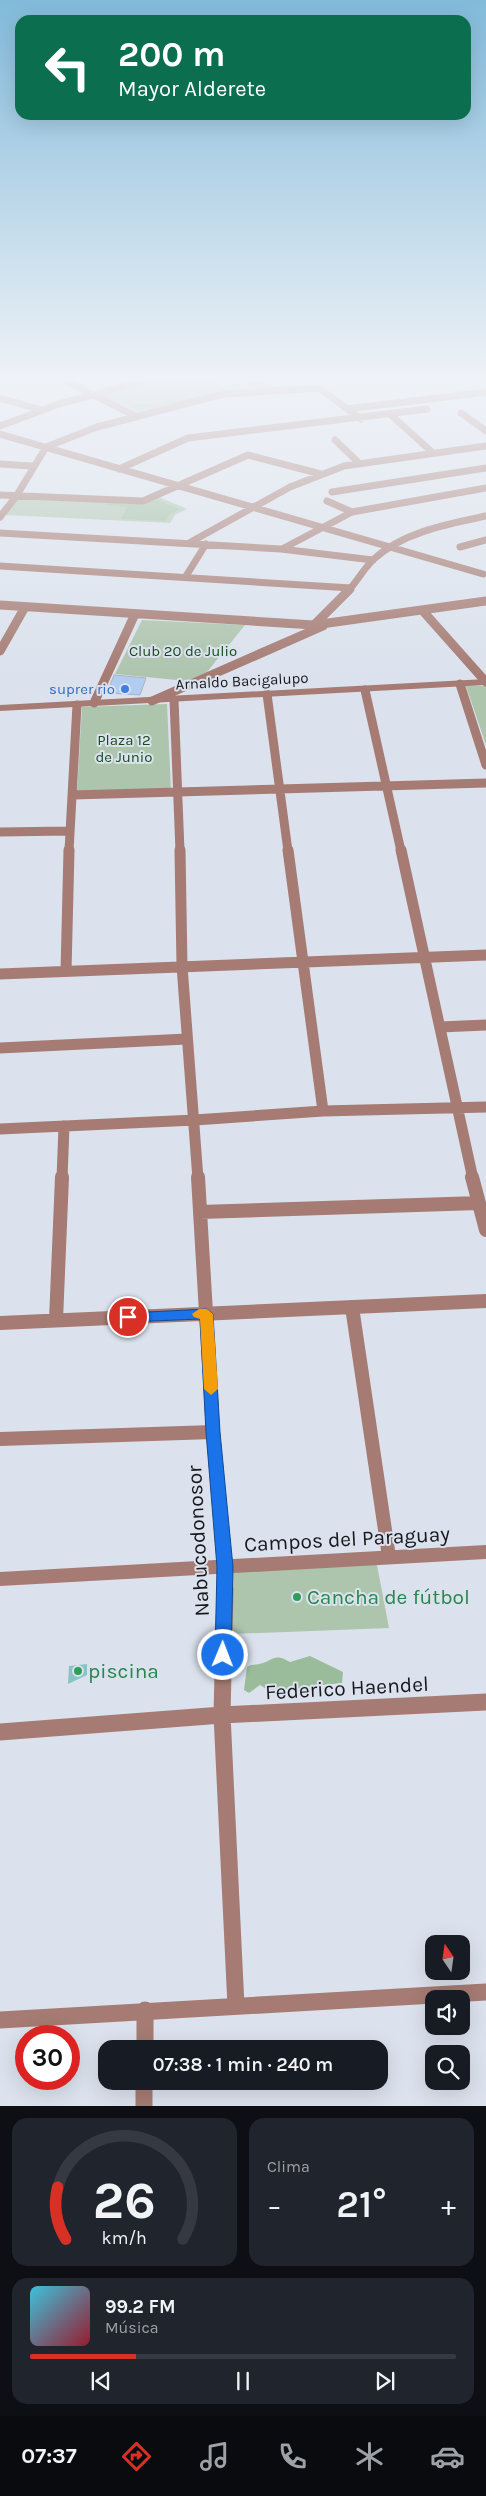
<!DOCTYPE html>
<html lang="es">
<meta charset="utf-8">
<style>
:root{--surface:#171b24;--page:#20242c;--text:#f1f3f6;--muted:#9ea1a6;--line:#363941;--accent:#d93025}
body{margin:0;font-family:Karla,sans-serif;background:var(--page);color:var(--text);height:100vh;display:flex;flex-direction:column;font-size:19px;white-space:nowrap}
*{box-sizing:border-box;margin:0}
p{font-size:16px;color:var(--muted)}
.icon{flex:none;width:28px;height:28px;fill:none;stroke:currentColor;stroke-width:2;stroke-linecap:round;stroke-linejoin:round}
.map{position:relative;height:2106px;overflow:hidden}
.sheet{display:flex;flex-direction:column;gap:12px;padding:12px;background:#0d0f14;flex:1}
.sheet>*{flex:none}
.banner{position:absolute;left:15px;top:15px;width:456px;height:105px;border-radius:15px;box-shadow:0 5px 20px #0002;background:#0b6e4f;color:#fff;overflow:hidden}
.needle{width:32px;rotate:347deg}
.tools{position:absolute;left:425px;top:1935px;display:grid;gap:10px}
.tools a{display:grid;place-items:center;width:45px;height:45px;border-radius:10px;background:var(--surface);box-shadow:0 5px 20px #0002;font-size:25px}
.speed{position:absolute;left:15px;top:2025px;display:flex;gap:10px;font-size:25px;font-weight:700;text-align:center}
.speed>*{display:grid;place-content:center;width:65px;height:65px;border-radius:50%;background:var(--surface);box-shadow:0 5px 20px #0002;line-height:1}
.speed .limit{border:8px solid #d22;background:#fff;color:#111}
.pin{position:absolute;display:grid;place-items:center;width:42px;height:42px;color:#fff;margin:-21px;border:2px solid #fff;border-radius:50%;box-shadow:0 1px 5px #0007}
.me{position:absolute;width:55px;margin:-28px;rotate:1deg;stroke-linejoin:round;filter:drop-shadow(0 0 4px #0008)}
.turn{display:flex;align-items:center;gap:18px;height:105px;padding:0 20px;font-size:22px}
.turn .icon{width:65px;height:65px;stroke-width:2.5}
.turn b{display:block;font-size:35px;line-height:42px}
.big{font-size:38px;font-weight:600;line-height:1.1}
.sheet .widget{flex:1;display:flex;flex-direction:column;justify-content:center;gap:8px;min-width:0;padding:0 18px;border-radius:15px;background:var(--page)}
.sheet .dial{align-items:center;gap:0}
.dial svg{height:130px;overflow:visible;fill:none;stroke:var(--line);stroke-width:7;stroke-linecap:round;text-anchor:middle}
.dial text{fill:var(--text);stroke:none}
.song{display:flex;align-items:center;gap:15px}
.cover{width:60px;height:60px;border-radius:8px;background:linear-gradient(135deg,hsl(190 70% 55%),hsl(350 70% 35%))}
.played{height:5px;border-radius:2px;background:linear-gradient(90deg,var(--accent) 25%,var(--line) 25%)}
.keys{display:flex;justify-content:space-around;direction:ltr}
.heat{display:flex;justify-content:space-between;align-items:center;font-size:28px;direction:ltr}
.sheet .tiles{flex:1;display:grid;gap:12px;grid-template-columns:1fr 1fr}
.widget:last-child{grid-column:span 2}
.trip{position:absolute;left:98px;top:2040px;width:290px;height:50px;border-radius:15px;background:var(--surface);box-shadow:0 5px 20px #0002;font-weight:600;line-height:50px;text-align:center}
.dock{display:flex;height:80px;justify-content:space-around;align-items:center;background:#090b0e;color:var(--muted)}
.dock .icon{width:35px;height:35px}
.dock .on{color:var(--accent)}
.dock b{font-size:22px;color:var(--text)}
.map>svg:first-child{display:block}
.green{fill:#adc4ad}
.forest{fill:#9abc9b}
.water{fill:#89c3c5}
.building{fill:#b1ccf1;stroke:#acb3bd}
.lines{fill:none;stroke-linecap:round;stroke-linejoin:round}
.minor-far4{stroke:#a57b73;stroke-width:7}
.minor-far3{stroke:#a57b73;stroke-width:9}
.minor-far2{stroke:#a57b73;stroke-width:11}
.minor-far1{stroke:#a57b73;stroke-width:14}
.minor{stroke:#a57b73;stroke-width:17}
.tertiary{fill:#a57b73;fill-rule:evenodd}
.route{fill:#1a73e8;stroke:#114b97}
.slow{fill:#f59e0b}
.shop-dot{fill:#3f7fe0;stroke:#dbe2ed;stroke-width:2}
.leisure-dot{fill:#2e9e5b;stroke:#dbe2ed;stroke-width:2}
.labels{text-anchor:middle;stroke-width:4;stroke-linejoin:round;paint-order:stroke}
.far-park-label{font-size:15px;fill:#174a1e;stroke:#dbe2ed}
.far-street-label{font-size:15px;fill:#17191d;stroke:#dbe2ed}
.far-shop-label{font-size:15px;fill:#366cbe;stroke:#dbe2ed;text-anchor:end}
.near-street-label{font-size:21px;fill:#17191d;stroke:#dbe2ed}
.near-leisure-label{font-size:21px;fill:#27864d;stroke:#dbe2ed;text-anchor:start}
</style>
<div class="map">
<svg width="486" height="2106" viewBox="0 0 486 2106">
<rect width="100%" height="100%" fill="#dbe2ed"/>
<path class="green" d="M148 381H214L224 386 246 382 268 390 215 393 136 413 96 395Z
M18 497 132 503 159 497 187 509 175 515 170 523 5 515Z
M142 620 245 625 207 672 187 681 115 674Z
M466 686H486V745Z
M167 704 171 791 77 792 82 707Z
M376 1560 389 1628 231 1634 227 1570Z"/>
<path class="forest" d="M171 393 185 395V399L190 400 143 409 129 407 136 404 160 403 182 398 162 399Z
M157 500 180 509 169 515 166 521 121 519 127 507 106 505 108 503 133 504Z
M310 1656 343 1672 342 1683 303 1687 284 1694 271 1692 260 1685 249 1693 244 1690 247 1667C251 1664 254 1665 259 1664 273 1661 274 1652 290 1662Z"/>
<path class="water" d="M87 1664V1675L68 1684 69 1666Z"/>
<path class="building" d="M114 675 146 678 140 695 107 693Z"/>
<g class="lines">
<path class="minor-far4" d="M66 381 135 416
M251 381 270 389
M0 398 42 410
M347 409 486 392
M461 413 486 431
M391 415 433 453
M0 426 59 404 143 381
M0 434 483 574
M335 440 359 463
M0 464 32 466
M119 469 188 438 427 409
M332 492 486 468
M0 495 143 501 248 455 321 474
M327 501 352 512
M0 517 17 495 46 447 97 427 223 394 319 388 361 419
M0 533 281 549 373 560
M189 543 290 487 344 466 486 446
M460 547 486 540
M282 549 352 512 486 488
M0 566 351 588
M186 576 206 544
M349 590C358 580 364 568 374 559 403 532 448 524 486 516"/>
<path class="minor-far3" d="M0 605 314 625 486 601
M422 610 486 682
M314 625 350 589
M0 651 25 607
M460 684 486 765
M365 690 401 851
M267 694 288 851
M174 700 180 851
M152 701 323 626
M94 703 135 614
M73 795 486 783
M0 832 69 831
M69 851 77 705"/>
<path class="minor-far2" d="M180 850 182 966 198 1179
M288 850 323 1111
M401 850 473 1179
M66 971 69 850
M0 974 486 955
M440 1027 486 1025
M0 1048 187 1039
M0 1129 195 1120 323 1111 486 1107
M62 1179 64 1126"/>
<path class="minor-far1" d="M198 1177 213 1432 225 1567V1590
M472 1177 486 1230
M200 1212 479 1203
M352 1307 389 1557
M56 1320 62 1177
M0 1323 486 1301
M0 1439 213 1432
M0 1579 486 1552"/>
<path class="minor" d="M225 1589 222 1715 236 2006
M0 1732 222 1715 486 1702
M145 2010V2049
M0 2020 486 1992
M144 2081V2106"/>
<path class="tertiary" d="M486 679V685L0 711V705Z"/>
</g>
<linearGradient id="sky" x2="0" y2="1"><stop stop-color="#82bada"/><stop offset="0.56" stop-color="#eff2f7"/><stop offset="1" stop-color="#eff2f7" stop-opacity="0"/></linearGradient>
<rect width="486" height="676" fill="url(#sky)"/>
<path class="route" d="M207 1309 213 1314 220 1432 233 1567 231 1655 229 1660 223 1662 218 1660 215 1655 217 1567 206 1432 200 1319 128 1322 122 1317 128 1313Z"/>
<path class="slow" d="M199 1309H207L213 1314 218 1389 211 1395 204 1389 200 1319 194 1317 192 1314Z"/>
<circle class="shop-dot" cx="125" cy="689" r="5"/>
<g class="leisure-dot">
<circle cx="297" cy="1597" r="5"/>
<circle cx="78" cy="1671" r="5"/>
</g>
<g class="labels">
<g class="far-park-label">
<text x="183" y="656">Club 20 de Julio</text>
<text x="124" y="745">Plaza 12<tspan x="124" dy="17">de Junio</tspan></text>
</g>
<g class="far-street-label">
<text transform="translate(242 681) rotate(-3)" y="5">Arnaldo Bacigalupo</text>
</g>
<g class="far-shop-label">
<text x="115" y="694">suprer rio</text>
</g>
<g class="near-street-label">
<text transform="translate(347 1539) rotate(-3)" y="7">Campos del Paraguay</text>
<text transform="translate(198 1541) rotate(-93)" y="7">Nabucodonosor</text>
<text transform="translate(347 1688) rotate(-3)" y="7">Federico Haendel</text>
</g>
<g class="near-leisure-label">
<text x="307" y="1604">Cancha de fútbol</text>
<text x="88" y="1678">piscina</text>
</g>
</g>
</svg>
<div class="tools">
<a><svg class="needle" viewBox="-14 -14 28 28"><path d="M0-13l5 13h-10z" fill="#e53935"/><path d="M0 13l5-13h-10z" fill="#9ea1a6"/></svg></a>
<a><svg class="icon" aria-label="sound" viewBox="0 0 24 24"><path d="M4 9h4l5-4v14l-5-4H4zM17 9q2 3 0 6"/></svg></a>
<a><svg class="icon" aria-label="search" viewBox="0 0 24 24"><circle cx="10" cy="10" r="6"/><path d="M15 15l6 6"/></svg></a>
</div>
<div class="speed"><div class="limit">30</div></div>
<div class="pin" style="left:128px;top:1317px;background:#d93025"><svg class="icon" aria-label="arrive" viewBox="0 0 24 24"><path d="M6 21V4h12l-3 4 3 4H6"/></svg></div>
<svg class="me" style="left:223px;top:1655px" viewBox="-20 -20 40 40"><circle r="17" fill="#1a73e8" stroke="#fff" stroke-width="3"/><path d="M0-11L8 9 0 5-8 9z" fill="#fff"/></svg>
<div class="trip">07:38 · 1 min · 240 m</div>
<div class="banner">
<div class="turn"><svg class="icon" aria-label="left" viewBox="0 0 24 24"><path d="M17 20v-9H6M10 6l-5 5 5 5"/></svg><div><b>200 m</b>Mayor Alderete</div></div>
</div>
</div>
<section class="sheet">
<div class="tiles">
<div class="widget dial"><svg viewBox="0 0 100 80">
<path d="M14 69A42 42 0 1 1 86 69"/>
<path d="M14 69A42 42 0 0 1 9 37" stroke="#d93025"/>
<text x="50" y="56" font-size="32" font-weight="700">26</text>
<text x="50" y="72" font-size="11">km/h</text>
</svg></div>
<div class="widget"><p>Clima</p>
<div class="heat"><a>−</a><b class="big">21°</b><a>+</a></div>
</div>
<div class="widget">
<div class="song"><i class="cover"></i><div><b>99.2 FM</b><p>Música</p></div></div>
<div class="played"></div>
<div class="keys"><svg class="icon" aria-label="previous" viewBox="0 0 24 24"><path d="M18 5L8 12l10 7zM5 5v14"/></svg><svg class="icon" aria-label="pause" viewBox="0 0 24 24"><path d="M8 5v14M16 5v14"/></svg><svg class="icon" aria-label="next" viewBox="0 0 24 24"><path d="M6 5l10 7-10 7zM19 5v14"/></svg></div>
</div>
</div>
</section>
<nav class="dock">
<b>07:37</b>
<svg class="icon on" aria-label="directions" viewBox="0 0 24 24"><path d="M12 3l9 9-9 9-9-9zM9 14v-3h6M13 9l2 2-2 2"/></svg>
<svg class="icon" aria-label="music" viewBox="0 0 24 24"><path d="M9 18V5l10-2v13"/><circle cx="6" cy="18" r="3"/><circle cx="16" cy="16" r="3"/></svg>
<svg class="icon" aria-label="phone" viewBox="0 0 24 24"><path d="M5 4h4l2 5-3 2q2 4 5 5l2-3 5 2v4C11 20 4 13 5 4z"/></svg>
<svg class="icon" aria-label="climate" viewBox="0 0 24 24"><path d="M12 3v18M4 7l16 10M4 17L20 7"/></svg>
<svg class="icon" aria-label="car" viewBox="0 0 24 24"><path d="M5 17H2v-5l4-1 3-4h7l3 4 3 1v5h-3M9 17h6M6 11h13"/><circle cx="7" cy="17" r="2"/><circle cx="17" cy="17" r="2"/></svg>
</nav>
